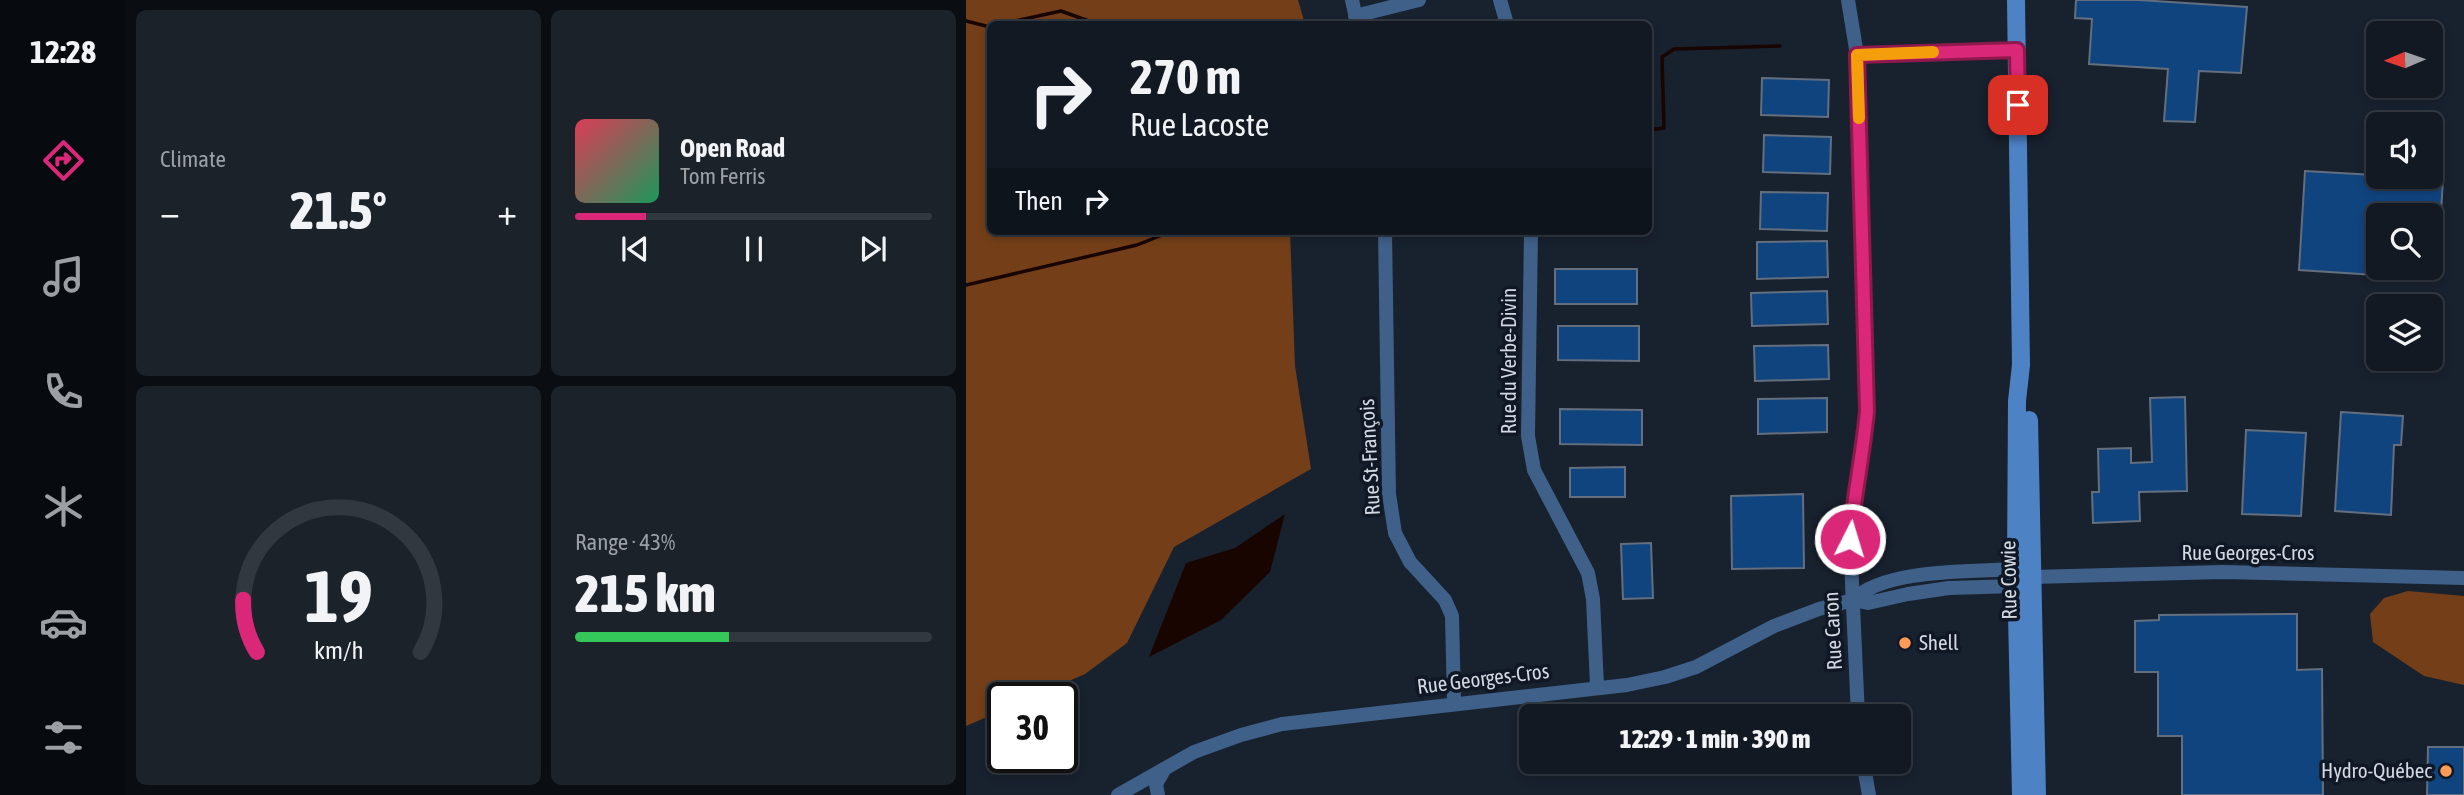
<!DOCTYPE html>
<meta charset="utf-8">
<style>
:root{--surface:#121922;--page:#1b222a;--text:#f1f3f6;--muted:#9ca0a5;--line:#313840;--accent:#db2777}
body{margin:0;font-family:"Asap Condensed",sans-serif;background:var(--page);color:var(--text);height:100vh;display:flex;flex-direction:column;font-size:26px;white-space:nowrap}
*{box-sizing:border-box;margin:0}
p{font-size:23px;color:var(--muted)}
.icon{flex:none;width:38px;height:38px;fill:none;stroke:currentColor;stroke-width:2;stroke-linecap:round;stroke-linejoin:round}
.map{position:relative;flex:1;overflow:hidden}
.sheet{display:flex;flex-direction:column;gap:10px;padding:10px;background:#0a0e13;width:840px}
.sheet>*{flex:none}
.guide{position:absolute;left:21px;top:21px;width:665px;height:214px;border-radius:10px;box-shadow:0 4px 10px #0003,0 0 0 2px var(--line);background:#121922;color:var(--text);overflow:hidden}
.needle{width:46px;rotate:268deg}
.buttons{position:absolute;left:1400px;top:21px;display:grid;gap:14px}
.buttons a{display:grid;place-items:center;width:77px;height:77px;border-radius:10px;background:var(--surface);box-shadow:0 4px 10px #0003,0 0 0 2px var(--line);font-size:35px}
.speed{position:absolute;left:21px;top:682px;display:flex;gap:14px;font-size:35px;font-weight:700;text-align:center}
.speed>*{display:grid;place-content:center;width:91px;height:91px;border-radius:50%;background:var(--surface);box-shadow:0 4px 10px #0003,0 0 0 2px var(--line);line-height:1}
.speed .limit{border:4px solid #111;border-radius:10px;background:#fff;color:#111}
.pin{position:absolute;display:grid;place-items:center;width:60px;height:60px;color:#fff;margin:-30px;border-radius:14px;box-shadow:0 4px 10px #0006}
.me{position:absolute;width:77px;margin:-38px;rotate:5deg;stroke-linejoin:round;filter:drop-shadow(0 0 5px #0008)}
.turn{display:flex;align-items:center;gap:24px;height:147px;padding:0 28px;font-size:32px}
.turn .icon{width:91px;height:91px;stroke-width:2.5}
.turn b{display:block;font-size:49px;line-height:60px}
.then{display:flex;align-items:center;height:66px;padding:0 28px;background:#0003;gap:14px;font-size:26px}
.big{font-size:52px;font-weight:800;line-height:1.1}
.sheet .tile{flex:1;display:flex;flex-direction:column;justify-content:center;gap:10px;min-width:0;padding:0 24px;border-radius:10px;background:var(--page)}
.sheet .dial{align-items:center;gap:0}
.dial svg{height:182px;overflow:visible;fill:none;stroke:var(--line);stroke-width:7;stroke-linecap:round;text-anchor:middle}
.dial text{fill:var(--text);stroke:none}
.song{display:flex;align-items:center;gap:21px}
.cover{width:84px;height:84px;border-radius:10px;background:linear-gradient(135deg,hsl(350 70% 55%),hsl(150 70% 35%))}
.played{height:7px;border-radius:4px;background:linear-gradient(90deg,var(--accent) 20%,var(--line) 20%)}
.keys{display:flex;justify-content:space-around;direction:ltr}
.heat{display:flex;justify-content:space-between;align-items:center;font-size:38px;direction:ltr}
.charge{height:10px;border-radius:5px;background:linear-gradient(90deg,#34c759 43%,var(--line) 0)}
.sheet .tiles{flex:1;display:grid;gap:10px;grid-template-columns:repeat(2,1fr)}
.trip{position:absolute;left:553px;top:704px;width:392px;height:70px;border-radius:10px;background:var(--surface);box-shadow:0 4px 10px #0003,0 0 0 2px var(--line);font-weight:800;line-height:70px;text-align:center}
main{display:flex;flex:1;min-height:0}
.dock{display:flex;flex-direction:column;width:126px;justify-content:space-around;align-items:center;background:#070a0e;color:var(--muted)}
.dock .icon{width:49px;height:49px}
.dock .on{color:var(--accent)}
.dock b{font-size:32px;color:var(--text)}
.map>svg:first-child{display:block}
.forest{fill:#743f18}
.water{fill:#180500}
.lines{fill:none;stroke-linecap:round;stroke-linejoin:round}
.stream{stroke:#180500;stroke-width:3.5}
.building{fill:#0f447f;stroke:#636e7e;stroke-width:2;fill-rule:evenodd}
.minor{stroke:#3f6089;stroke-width:14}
.secondary{stroke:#4d82c5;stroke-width:18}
.route-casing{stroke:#8e194d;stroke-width:18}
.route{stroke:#db2777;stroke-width:12}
.slow{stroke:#f59e0b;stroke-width:12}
.poi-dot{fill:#fe9b58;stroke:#0f1824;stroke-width:2.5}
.labels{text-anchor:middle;stroke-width:7;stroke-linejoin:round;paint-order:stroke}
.street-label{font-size:21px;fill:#d3d9e2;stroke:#0f1824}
.poi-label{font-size:21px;fill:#d3d9e2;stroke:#0f1824;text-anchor:start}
</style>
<main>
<nav class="dock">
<b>12:28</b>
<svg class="icon on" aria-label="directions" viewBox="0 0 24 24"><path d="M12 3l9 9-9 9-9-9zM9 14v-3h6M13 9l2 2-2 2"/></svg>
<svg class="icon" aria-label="music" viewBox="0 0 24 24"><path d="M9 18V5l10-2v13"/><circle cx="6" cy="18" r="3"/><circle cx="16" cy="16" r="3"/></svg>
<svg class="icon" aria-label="phone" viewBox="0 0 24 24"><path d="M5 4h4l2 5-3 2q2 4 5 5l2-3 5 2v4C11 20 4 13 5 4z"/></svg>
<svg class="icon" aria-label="climate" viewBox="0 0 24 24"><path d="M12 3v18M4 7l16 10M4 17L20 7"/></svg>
<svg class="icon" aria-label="car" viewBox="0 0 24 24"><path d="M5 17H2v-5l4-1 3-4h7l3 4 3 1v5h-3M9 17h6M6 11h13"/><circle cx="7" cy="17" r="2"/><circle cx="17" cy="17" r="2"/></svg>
<svg class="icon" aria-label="filters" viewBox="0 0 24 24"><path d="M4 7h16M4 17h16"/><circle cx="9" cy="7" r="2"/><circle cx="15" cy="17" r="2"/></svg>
</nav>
<section class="sheet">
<div class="tiles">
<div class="tile"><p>Climate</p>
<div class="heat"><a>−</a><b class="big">21.5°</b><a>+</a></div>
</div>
<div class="tile">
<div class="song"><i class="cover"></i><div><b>Open Road</b><p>Tom Ferris</p></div></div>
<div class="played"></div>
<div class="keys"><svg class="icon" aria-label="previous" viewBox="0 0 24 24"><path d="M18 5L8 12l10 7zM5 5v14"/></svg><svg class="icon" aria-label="pause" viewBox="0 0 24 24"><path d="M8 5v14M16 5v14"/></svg><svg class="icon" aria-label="next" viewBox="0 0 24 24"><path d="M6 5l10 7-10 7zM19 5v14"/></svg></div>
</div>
<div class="tile dial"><svg viewBox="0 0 100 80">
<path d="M14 69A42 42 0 1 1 86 69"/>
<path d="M14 69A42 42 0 0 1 8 46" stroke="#db2777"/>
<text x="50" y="56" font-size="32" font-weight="700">19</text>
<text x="50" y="72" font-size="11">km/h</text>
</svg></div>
<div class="tile"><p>Range · 43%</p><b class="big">215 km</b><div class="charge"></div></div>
</div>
</section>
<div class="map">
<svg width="1498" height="795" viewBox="0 0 1498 795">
<rect width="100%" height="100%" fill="#18212e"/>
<path class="forest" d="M0 0H332L339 24H24V231H324L329 366 345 469 208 547 161 643 119 674 64 698H37V710L0 726Z
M1442 591 1498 596V685L1458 676 1407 642 1404 614 1418 598Z"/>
<path class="water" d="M319 514 304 572 255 620 183 657 220 563 269 548Z"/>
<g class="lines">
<path class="stream" d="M0 21 24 27
M35 24 95 11 131 24
M682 130 698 128 696 57 708 49 814 46
M0 285 171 245 206 231"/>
</g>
<path class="building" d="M1110 0H1173L1281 7 1275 73 1233 71 1229 122 1198 121 1202 69 1123 64 1126 19 1109 18Z
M796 78 863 80 862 117 795 115Z
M798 135 865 137 864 174 797 172Z
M1339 171 1477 179 1471 279 1333 270ZM1412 215H1465V268H1412Z
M795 192 862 193 861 231 794 229Z
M861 241 862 277 791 279V242Z
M589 269H671V304H589Z
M861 291 862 324 786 326 785 293Z
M592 326H673V361L592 360Z
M862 345 863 379 789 381 788 346Z
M1219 397 1221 491 1173 492 1174 521 1127 523 1126 492H1133L1132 449 1165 448V463L1186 462 1184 398Z
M861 398V432L792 434V399Z
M594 409 676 410V445L594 444Z
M1375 412 1437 416 1435 445H1428L1425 515 1369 511Z
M1280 430 1340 433 1335 516 1276 514Z
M659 467V497H604V468Z
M837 494 838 568 766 569 765 496Z
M685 543 687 598 657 599 655 544Z
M1331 614V670L1356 669 1357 795H1216V736H1192V672H1169V621L1193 620V615Z
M1462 747H1498V795H1461Z"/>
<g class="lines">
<path class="minor" d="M386 0 391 23
M534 0 541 24
M882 0 891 55 901 411 897 453 888 502 884 539 892 716
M389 16 453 0
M891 55 1051 50
M419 231 423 494 429 533 444 562 479 600 486 616 488 703
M565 231 562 436 568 470 622 573 627 599 631 686
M887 600C919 568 1006 572 1050 569L1059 573
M897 761 903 795
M152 795 228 752 275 735 316 724 661 685 699 677 730 667 808 626 853 609 887 600 902 603 942 594 983 588 1051 586 1066 577 1257 572 1498 578
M192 795 190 784 198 770"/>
<path class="secondary" d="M1050 0 1055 365 1051 401 1050 569 1055 795
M1063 420 1071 795"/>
</g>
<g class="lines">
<g class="route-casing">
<path id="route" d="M884 539C888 496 897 454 901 411L891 55 1051 50 1052 105"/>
</g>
<use href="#route" class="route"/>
<path class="slow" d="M893 118 891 55 967 52"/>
</g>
<g class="poi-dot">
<circle cx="939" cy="643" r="7"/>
<circle cx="1480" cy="771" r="7"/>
</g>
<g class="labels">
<g class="street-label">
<text transform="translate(543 361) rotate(-90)" y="7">Rue du Verbe-Divin</text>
<text transform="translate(404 457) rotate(-93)" y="7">Rue St-François</text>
<text x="1282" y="560">Rue Georges-Cros</text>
<text transform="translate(1043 580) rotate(-91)" y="7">Rue Cowie</text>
<text transform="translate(867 631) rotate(-93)" y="7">Rue Caron</text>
<text transform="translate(517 679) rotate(-7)" y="7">Rue Georges-Cros</text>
</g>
<g class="poi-label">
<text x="953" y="650">Shell</text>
<text x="1466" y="778" text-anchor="end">Hydro-Québec</text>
</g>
</g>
</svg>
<div class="buttons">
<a><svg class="needle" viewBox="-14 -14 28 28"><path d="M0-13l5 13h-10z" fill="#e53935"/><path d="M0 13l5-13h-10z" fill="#9ca0a5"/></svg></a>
<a><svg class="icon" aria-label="sound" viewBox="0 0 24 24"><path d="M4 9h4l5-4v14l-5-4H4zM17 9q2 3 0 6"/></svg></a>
<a><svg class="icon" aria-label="search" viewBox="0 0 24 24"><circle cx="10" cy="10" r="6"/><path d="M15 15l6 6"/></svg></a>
<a><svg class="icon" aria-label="layers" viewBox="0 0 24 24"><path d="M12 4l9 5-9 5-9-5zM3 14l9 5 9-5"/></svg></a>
</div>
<div class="speed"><div class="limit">30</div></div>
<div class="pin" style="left:1052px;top:105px;background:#d93025"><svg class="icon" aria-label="arrive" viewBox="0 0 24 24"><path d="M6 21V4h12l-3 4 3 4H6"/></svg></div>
<svg class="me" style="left:884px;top:539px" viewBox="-20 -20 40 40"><circle r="17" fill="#db2777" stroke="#fff" stroke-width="3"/><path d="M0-11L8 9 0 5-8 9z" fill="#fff"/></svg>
<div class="trip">12:29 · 1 min · 390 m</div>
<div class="guide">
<div class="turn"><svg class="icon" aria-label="right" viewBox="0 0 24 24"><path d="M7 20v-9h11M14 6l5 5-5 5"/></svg><div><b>270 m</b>Rue Lacoste</div></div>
<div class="then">Then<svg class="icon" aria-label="right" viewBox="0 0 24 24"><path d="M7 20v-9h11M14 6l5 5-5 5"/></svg></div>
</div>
</div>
</main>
